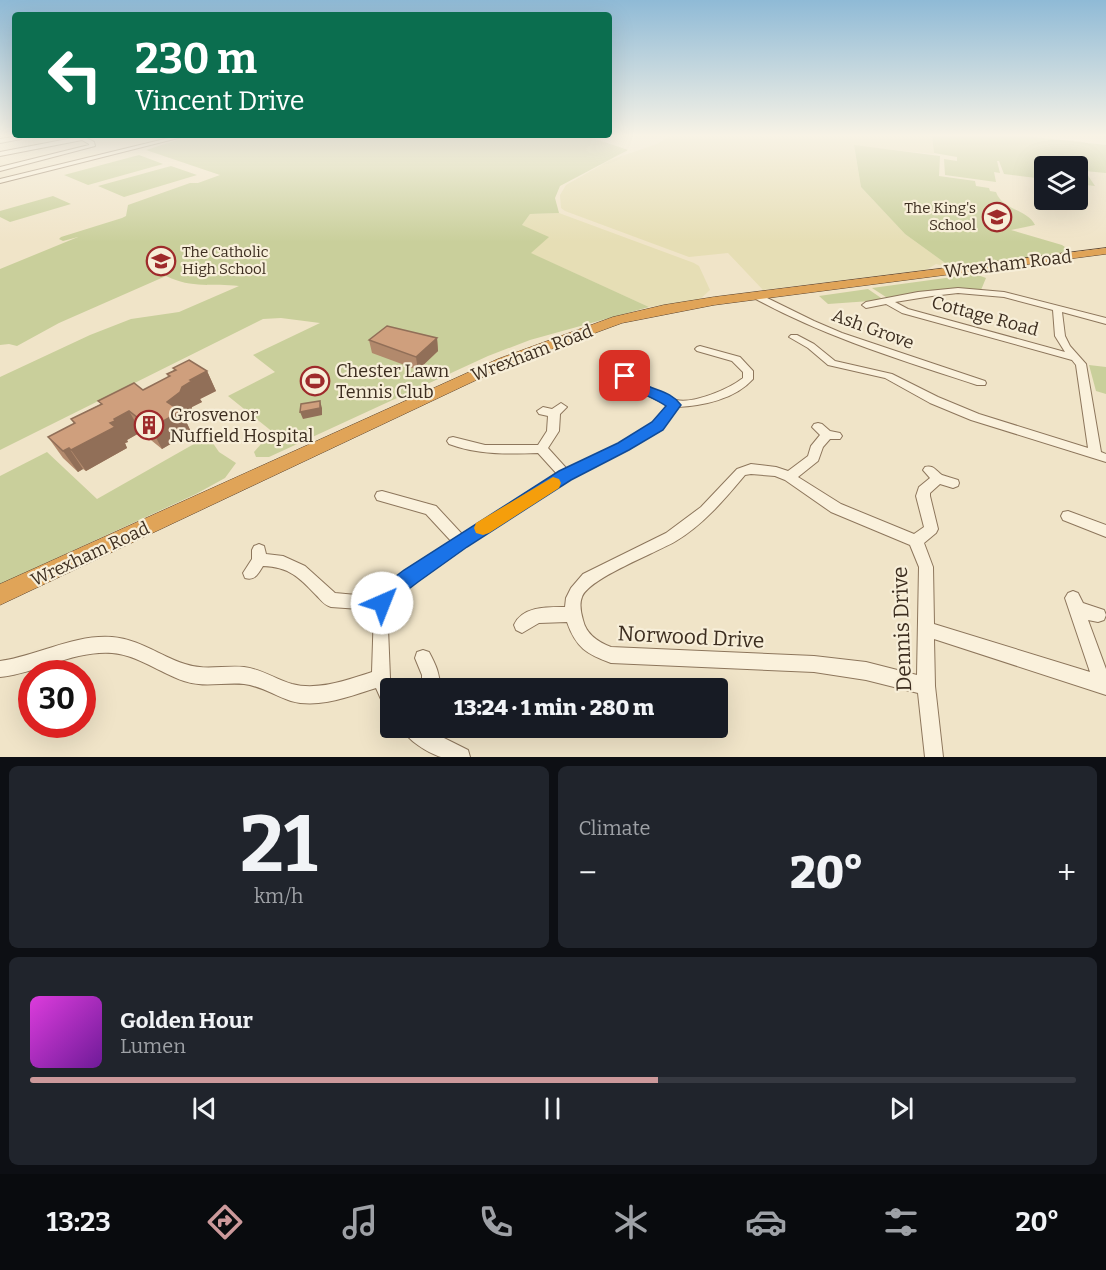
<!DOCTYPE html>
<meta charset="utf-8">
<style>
:root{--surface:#171b24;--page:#20242c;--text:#f1f3f6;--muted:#9ea1a6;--line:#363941;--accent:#cc999b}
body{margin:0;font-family:Bitter,serif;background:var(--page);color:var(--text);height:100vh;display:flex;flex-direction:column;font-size:22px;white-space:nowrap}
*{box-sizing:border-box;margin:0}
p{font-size:20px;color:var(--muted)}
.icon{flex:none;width:33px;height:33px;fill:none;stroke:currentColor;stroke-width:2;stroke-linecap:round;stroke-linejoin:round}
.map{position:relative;height:757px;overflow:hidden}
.details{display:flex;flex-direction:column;gap:9px;padding:9px;background:#0d0f14;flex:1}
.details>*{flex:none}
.top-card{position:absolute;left:12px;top:12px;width:600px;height:126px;border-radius:6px;box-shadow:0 6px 24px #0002;background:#0b6e4f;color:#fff;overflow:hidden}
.fabs{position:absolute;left:1034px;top:156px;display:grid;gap:12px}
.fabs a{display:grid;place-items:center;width:54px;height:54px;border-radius:6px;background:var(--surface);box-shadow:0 6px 24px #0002;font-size:30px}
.speed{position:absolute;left:18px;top:660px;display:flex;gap:12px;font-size:30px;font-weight:700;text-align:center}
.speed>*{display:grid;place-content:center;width:78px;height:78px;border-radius:50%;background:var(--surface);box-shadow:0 6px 24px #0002;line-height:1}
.speed .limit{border:9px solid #d22;background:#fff;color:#111}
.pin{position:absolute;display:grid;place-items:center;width:51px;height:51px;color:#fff;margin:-26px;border-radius:12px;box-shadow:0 3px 9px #0006}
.me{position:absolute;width:66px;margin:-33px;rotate:44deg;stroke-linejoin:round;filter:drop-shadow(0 0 4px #0008)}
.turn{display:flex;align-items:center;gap:21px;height:126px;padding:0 24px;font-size:27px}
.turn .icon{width:78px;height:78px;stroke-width:2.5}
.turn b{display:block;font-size:42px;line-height:51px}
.big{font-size:45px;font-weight:800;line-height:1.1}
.details .widget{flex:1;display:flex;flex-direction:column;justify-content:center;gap:9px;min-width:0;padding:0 21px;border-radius:9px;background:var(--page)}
.details .dial{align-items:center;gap:0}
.dial b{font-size:78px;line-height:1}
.song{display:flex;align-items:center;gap:18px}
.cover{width:72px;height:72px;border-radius:9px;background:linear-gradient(135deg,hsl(300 70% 55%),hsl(280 70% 35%))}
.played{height:6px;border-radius:3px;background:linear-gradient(90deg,var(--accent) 60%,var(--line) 60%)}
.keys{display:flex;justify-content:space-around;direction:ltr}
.heat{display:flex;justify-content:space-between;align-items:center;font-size:33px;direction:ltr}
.details .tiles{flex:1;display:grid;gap:9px;grid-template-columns:1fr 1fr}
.widget:last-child{grid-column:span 2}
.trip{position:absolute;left:380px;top:678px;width:348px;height:60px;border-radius:6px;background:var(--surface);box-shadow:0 6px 24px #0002;font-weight:800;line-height:60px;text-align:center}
.tab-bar{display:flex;height:96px;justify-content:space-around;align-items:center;background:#090b0e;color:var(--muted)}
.tab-bar .icon{width:42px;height:42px}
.tab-bar .on{color:var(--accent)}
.tab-bar b{font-size:27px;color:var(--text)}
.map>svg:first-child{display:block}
.farmland{fill:#e6deb5}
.green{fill:#c9cf9b}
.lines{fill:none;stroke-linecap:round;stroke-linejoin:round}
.minor-casing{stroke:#8d765c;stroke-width:2}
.highway-casing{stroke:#5b4430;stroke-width:1}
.minor{fill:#faf1dc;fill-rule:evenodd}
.highway{fill:#e0a458;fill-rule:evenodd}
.wall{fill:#b2896c}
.shaded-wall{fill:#916f58}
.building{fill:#cf9f7d;stroke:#916f58;stroke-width:1.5}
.route{fill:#1a73e8;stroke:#114b97;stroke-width:1.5}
.slow{fill:#f59e0b}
.labels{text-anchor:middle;stroke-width:4.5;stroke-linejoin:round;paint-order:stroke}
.far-poi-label{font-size:15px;fill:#3d2e20;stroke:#f7eed8;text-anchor:end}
.street-label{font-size:18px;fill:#3d2e20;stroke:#f7eed8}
.poi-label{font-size:18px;fill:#3d2e20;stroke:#f7eed8;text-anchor:start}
.near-street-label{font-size:21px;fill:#3d2e20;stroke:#f7eed8}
</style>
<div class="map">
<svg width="1106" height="757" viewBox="0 0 1106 757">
<rect width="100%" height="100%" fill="#f0e4c8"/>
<path class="farmland" d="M669 136H932L934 154 854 146 861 187 905 234 952 268 936 264 926 270 763 290 728 253 689 257 565 211 561 208 560 195 566 185 610 160 657 144Z
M559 213 694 263 699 266 710 290 699 300 649 307 530 253 522 225 530 214Z"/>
<path class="green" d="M190 136H587L628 150 560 186 555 198 559 213 530 214 522 225 549 237 531 253 649 307 530 340 488 356 269 457H256L254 452 269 435 274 433 228 396 275 372 253 355 320 323 281 318 263 319 0 450V377L90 335 131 319 179 312 239 286C212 283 193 289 166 276L59 323 17 346 9 344 0 345V269L78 237 63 241 59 239 61 237 122 218 126 216 128 205 190 183H198L220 175 146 150Z
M932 136H1026L1106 145V173L1085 171 1095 186 1077 184V166H1044V179L1004 174 999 161H997L1000 173 994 172 996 182 945 175 944 159 957 161V157L934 153Z
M854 145 940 156 939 176 975 181 976 186 989 188 990 191 996 192C1002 210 1027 209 1035 225L1011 230 1062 245 1072 252 952 268 905 234 861 187Z
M139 155 163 164 88 185 64 175Z
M171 166 197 175 124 197 98 186Z
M53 196 71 204 10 222 0 217V211Z
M975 274 986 278 981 290 960 289 889 299 872 288Z
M868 289 884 300 828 304 819 296Z
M1089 365 1106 367V394L1096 391Z
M208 436 219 452 236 463 225 478 196 494 0 584V476L47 452 97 499Z"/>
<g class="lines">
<g class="minor-casing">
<path id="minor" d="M19 136 21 139 0 143V139Z
M77 136H83L94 142 95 146 0 171V167L89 145V144L82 140 0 156V152L78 137Z
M177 136H186L0 183V179Z
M958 288 1004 292 1106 318V324L1062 312 1065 336 1070 346 1086 364 1101 452 1106 454V462L971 420 930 403 885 378 828 365 808 348 789 337 791 335H797L814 344 835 361 892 374 938 397 979 414 1088 448 1076 365 1072 360 902 313 886 304 866 308 862 305 866 302 918 292ZM958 293 1004 297 1053 310 1055 336 1065 352 908 309 895 302 932 296Z
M757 293 814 321 842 333 985 381 986 383 985 385H977C901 360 825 337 754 298L753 296Z
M700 346 740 357 753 371V379C735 399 703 406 677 407L662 429 627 450 569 478 466 546 399 594 390 606 388 628 390 678 394 688H390V709L384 706 376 688C350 696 319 709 291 701 275 696 261 686 244 684 223 682 204 688 184 681 160 673 138 655 112 653 75 650 37 673 0 677V661C37 656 74 634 112 637 139 639 160 656 185 664 205 671 224 665 244 667 261 669 275 679 292 684 318 691 347 680 372 672L374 610 331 607C324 605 321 600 316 595 299 577 289 567 263 566 258 574 255 581 245 578L243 573 252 559V550L254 546 259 544 264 546 266 554 283 556 305 566 335 593 378 597 389 584 451 541 426 514 377 500 375 496 377 492 382 491 436 506 462 534 557 474 538 453C507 454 478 455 449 444L447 441 449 438 453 437 485 445H538L547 431 548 416 539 414 537 411 543 407 552 409 561 403 567 407 560 414 559 431 548 448 567 469 619 444 654 423 667 405C651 396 632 391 620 376L621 374C630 372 634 379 642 384 649 388 669 399 676 400 694 404 729 389 743 378V372L732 361 697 351 695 349 697 347Z
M818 423 822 424 830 431 840 433 842 436 840 439H830L823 447 818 461 798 477 841 504 914 534 924 527 916 496 919 487 930 478 923 470 925 467C934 465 935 470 942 475 947 477 953 478 958 480L959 483 958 486 953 488 940 484 930 493V496L938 529 936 533 924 543 933 567 934 624 1090 672 1065 598 1068 593 1073 591 1078 593 1083 603 1104 610 1106 615 1104 620 1098 622 1088 620 1106 669V695L934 639 935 686 943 757H925L918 693 866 680 814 672 611 663C587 654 576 648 567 622L539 623 522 633 516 630 514 625C522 606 548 607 565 607L566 598 571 588 583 574 666 533 701 507 737 469 751 464 776 467 788 471 808 456 811 446 820 435 812 427 814 424ZM751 474 775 476 785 480 831 512 910 545 919 567 917 675 866 662 814 656 611 647C598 642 586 634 583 620 581 613 579 604 582 597 589 578 656 553 676 541 704 524 724 500 745 475Z
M1068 511 1106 525V537L1063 520 1061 516 1063 512Z
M423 650 429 652C436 665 440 674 440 688H422V675L415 658 417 652Z
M402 728H424L468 750 470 757C462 757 449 757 441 757 428 753 407 740 402 728Z"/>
</g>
<g class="highway-casing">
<path id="highway" d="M1106 248V254L714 305 622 323 508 365 0 605V584L498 359 613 317 664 305 714 297Z"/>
</g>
<use href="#minor" class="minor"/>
<use href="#highway" class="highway"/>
</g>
<path class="wall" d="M437 338 438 351 418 370 372 353 369 340Z
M173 368 207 371 216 391 200 399 202 402 192 407 190 413 184 417 191 432 162 449 141 432 127 440 128 442 125 443 127 448 86 471 83 469 78 472 63 458 48 437 74 424 71 419 101 404 98 401 143 390 168 377 167 374 174 370Z"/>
<path class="shaded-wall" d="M437 338 438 351 418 370 416 357Z
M207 371 216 391 200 399 202 402 192 407 190 413 184 417 191 432 162 449 151 428 167 402 190 380Z
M320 401 322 408V415L303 419 300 412Z
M129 411 141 432 127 440 128 442 125 443 127 448 86 471 71 450 110 423 114 419Z
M69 448 83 469 78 472 63 451Z"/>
<path class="building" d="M387 326 437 338 416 357 369 340Z
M189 360 207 371 190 380 192 381 182 387 180 392 167 402 181 411 151 428 129 411 114 419 115 421 110 423 115 427 71 450 69 448 63 451 48 437 75 423 71 419 102 404 98 401 134 383 143 390 170 376 167 374 176 370 173 368Z
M320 401V408L300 412 301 404Z"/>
<linearGradient id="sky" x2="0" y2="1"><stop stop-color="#8fbad6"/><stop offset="0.56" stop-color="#f8f3e6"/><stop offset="1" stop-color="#f8f3e6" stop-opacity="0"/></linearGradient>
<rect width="1106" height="242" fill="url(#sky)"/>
<path class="route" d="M625 372C632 374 635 379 642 383 655 391 671 391 681 405L663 430 629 450 571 480 467 547 418 582 401 595 390 610 382 613 375 610 372 603C379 589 392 579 404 570L559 471 618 443 652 422 666 406C650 395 631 392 618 376Z"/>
<path class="slow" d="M553 477 559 479 561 483 559 488 489 533 483 535 476 533 474 528 476 523Z"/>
<defs>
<g id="school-ring" transform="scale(1.5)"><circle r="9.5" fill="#f7eed8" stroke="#9e2a2b" stroke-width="1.5"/><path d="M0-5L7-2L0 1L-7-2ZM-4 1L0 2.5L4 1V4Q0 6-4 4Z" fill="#9e2a2b"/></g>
<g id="stadium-ring" transform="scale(1.5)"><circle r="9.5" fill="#f7eed8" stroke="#9e2a2b" stroke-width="1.5"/><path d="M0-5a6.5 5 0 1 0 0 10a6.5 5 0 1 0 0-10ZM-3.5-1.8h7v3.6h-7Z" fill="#9e2a2b"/></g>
<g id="building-ring" transform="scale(1.5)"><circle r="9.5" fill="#f7eed8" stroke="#9e2a2b" stroke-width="1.5"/><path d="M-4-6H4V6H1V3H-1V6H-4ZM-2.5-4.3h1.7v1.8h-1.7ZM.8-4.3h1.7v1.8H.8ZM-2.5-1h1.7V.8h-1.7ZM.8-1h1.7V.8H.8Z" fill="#9e2a2b"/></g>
</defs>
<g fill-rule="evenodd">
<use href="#school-ring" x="997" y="217"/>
<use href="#school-ring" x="161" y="261"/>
<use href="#stadium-ring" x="315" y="381"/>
<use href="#building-ring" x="149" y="425"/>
</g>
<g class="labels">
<g class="far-poi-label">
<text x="976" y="213">The King's<tspan x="976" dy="17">School</tspan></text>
<text x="182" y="257" text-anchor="start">The Catholic<tspan x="182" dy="17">High School</tspan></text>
</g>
<g class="street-label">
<text transform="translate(1008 264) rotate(-7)" y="6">Wrexham Road</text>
<text transform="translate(985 316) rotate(15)" y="6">Cottage Road</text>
<text transform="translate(873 329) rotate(20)" y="6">Ash Grove</text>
<text transform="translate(532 353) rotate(-21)" y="6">Wrexham Road</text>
<text transform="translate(90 554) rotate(-25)" y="6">Wrexham Road</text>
</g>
<g class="poi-label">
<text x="336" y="377">Chester Lawn<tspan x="336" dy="21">Tennis Club</tspan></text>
<text x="170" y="421">Grosvenor<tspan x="170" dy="21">Nuffield Hospital</tspan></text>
</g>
<g class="near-street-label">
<text transform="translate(902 629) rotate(-92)" y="7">Dennis Drive</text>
<text transform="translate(691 637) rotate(3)" y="7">Norwood Drive</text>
</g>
</g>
</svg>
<div class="fabs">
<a><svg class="icon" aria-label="layers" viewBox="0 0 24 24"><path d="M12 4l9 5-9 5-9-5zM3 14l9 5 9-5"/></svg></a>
</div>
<div class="speed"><div class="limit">30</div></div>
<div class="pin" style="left:625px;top:376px;background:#d93025"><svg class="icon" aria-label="arrive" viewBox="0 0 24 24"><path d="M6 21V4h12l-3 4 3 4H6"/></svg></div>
<svg class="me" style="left:382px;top:603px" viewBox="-20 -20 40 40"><circle r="19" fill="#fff"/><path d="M0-13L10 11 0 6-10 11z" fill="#1a73e8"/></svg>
<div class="trip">13:24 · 1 min · 280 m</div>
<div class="top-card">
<div class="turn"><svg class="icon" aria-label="left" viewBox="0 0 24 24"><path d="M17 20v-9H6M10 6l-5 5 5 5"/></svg><div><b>230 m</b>Vincent Drive</div></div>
</div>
</div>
<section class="details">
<div class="tiles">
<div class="widget dial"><b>21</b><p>km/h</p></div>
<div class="widget"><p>Climate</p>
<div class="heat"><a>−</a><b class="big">20°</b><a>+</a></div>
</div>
<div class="widget">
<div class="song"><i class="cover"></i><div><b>Golden Hour</b><p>Lumen</p></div></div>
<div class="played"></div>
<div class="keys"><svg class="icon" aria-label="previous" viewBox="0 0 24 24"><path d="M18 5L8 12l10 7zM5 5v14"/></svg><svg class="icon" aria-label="pause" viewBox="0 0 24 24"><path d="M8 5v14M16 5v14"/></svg><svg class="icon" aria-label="next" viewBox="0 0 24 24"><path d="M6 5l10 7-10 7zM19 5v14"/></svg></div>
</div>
</div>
</section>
<nav class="tab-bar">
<b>13:23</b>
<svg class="icon on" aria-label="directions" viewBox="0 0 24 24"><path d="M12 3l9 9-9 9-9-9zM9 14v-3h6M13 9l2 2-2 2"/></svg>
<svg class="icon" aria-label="music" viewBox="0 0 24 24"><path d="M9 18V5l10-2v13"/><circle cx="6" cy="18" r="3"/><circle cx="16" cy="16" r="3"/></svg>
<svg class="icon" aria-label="phone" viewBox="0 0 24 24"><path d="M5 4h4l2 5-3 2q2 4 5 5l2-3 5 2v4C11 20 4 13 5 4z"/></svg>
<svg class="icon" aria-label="climate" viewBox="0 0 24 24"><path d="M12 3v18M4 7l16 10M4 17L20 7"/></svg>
<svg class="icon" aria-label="car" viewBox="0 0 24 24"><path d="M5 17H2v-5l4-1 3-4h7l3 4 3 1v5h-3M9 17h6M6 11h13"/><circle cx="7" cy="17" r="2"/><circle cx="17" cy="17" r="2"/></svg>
<svg class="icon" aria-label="filters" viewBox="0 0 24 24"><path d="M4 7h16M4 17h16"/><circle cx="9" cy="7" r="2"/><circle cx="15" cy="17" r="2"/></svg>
<b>20°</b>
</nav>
